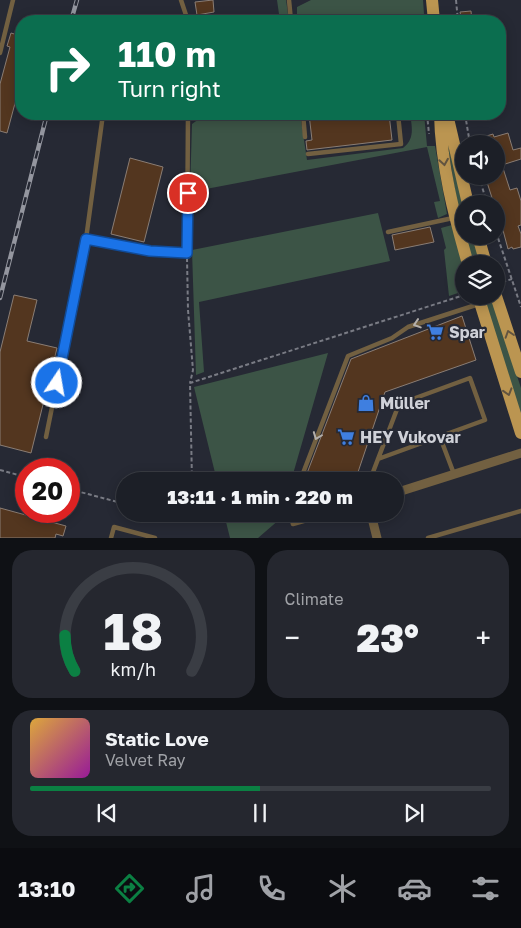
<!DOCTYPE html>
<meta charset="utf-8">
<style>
:root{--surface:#1c1f27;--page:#25272f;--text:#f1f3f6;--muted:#a0a2a7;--line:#3a3d44;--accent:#0b8043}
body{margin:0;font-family:"Golos Text",sans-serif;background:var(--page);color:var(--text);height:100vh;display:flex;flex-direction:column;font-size:19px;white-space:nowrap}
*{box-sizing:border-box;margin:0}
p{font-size:16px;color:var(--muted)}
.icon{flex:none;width:28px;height:28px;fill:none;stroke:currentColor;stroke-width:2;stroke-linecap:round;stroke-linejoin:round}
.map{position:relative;height:538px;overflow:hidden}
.sheet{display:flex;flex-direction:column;gap:12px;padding:12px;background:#0f1115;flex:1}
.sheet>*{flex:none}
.guide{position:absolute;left:15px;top:15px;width:491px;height:105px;border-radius:20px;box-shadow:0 2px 12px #0003,0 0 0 1px var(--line);background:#0b6e4f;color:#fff;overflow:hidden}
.fabs{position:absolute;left:455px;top:135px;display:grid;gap:10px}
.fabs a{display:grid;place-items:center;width:50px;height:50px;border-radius:50%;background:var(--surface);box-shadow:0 2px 12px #0003,0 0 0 1px var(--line);font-size:25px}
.speed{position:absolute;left:15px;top:458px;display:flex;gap:10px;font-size:25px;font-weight:700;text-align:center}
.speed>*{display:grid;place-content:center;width:65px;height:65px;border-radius:50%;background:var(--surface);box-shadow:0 2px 12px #0003,0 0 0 1px var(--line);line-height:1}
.speed .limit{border:8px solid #d22;background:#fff;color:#111}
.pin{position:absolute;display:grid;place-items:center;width:42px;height:42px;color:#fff;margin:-21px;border:2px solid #fff;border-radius:50%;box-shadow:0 1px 5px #0007}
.me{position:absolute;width:55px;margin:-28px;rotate:12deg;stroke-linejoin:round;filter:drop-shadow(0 0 4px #0008)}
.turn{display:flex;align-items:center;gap:18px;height:105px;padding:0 20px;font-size:22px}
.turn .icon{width:65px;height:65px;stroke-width:2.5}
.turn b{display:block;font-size:35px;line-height:42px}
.big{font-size:38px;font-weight:800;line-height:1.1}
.sheet .widget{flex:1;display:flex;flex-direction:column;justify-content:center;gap:8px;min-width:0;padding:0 18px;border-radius:20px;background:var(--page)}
.sheet .dial{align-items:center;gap:0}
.dial svg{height:130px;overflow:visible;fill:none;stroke:var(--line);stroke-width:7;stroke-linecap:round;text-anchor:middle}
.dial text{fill:var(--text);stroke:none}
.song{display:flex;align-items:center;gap:15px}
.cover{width:60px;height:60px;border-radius:8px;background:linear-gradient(135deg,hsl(40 70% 55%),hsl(300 70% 35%))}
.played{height:5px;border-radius:2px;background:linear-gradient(90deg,var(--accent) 50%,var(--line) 50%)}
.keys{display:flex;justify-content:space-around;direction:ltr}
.heat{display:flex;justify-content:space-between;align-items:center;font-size:28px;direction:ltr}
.sheet .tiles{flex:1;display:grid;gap:12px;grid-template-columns:1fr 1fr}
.widget:last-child{grid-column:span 2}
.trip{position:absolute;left:116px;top:472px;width:288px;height:50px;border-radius:25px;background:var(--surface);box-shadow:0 2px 12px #0003,0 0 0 1px var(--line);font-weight:800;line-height:50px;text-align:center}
.menu{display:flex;height:80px;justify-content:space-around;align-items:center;background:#0b0c10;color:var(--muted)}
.menu .icon{width:35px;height:35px}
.menu .current{color:var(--accent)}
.menu b{font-size:22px;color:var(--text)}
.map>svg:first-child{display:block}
.green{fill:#3c5446}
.building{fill:#53361f;stroke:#8a7d74}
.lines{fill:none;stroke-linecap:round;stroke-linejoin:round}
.path{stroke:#797b84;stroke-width:2;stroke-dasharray:4 2.5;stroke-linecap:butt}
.lane{stroke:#726041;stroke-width:4.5}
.street{stroke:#726041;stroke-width:9}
.primary{stroke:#bb9551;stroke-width:12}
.rail-casing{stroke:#94969f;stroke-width:4.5}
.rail{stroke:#262934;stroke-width:2.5;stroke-dasharray:8;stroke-linecap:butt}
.oneway{stroke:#625440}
.oneway2{stroke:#b3afab}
.route-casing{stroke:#114b97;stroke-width:12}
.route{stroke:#1a73e8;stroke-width:9}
.labels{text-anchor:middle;stroke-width:4.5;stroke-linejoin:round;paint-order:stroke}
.poi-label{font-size:16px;font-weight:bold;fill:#cfd1d8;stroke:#262934;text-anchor:start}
</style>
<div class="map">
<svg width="521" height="538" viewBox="0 0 521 538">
<rect width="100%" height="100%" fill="#262934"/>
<path class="green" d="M277 0H286L289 21H280Z
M311 0H423L424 14 421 21H297V7Z
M219 114H300L307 160 403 148C415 139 412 127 410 114H424L427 146H435L447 214 438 218 434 202 440 201 427 147 190 192 192 124 199 119Z
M447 140 464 207V230L456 198Z
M378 213 390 261 199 302 204 372 196 375 192 250Z
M452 225 464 268V291L449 296 444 250 446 248 441 228Z
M465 236H472L481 264H473Z
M483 296H491L521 388V417Z
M328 353 291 481H217L194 387Z
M224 514H281L280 519 258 538H230Z"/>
<path class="building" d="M213 0 214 12 197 15 195 2Z
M471 11 472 21H462L460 12Z
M11 33 21 36V81L7 133 0 131V84L10 47 7 46Z
M309 114H389L392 140 307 150 306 141 312 140Z
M508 133 513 150 521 148V159L502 165 510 190 517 188 521 201V225L518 226 521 234V247L513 249 512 247 508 249 496 204H494L485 176H496V144H467V142L493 134 494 137Z
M130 158 163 167 144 242 111 234Z
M430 227 434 242 395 250 392 235Z
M14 295 37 300 27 341 57 348 31 453 0 445V352Z
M462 316 476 360 385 392 355 481H304L351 359Z
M0 508 66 526 63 536 56 534 55 538H0Z"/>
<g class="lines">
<path class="path" d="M456 0 458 21
M427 114 429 134
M465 114 470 144
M479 176 487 204
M496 232 521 307
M187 258 188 310 193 370 190 383
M496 284 512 279
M0 470 26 477
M192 481 190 383 464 295
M69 489 125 504
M163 514 184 519 192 518 193 514"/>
<path class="lane" d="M181 0 188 21
M289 0 291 21
M0 53 13 0
M303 114 305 137
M308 154 401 144 398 114
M388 232 453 218
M86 239 150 251 187 253 188 114
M46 437 86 239 103 114
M440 437 454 474
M370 480 399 404 470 378 485 420 378 459
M300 481 348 356 392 338 408 327 479 304
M290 514 293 524 328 514
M111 538 114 527 155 538
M428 538 521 511"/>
<path class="street" d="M395 493 521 453
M371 514 377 538"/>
<path class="primary" d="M432 0 434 21
M440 114C441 165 454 215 468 264
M447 114 468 204
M478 236 486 264
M478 296 521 433
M496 296 521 372"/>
<g class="rail-casing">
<path id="rail" d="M71 21 77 0
M0 298 47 114"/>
</g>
<use href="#rail" class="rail"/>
</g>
<defs><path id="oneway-chevron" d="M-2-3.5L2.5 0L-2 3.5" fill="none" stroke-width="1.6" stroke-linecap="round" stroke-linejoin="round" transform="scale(1.25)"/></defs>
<g class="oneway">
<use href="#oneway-chevron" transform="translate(444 162) rotate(81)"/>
<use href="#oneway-chevron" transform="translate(509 334) rotate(-108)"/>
<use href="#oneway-chevron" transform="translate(508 392) rotate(73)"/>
</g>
<g class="oneway2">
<use href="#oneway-chevron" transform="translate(417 324) rotate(162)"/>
<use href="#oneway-chevron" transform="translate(317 436) rotate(111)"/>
</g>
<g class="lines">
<g class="route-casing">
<path id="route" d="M57 383 86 239 150 251 187 253 188 193"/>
</g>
<use href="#route" class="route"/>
</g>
<defs>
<g id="supermarket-bare" transform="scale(1.35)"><path d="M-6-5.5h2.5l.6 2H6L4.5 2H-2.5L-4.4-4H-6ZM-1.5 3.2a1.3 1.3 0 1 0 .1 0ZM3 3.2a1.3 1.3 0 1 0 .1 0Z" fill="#3f7fe0" stroke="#262934" stroke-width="2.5" paint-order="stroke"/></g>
<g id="shop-bare" transform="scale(1.35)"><path d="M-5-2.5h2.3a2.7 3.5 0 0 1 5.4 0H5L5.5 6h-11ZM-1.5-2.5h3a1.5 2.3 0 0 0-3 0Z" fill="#3f7fe0" stroke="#262934" stroke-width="2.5" paint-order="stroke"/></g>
</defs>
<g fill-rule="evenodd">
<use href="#supermarket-bare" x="435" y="332"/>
<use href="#shop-bare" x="366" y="403"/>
<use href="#supermarket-bare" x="346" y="437"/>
</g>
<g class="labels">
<g class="poi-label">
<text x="449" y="338">Spar</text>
<text x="380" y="409">Müller</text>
<text x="360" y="443">HEY Vukovar</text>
</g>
</g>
</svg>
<div class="fabs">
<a><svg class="icon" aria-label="sound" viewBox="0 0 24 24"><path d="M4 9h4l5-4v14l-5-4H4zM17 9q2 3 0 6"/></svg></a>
<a><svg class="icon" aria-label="search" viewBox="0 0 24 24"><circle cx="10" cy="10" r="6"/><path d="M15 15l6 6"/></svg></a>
<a><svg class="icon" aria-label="layers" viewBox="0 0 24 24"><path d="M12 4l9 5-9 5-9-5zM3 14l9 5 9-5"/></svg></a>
</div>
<div class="speed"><div class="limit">20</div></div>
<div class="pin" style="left:188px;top:193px;background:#d93025"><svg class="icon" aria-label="arrive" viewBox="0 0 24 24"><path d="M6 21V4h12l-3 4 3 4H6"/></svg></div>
<svg class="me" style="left:57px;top:383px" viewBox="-20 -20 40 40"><circle r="17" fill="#1a73e8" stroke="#fff" stroke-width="3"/><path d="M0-11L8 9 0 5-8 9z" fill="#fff"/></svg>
<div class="trip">13:11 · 1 min · 220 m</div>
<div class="guide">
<div class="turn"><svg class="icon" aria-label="right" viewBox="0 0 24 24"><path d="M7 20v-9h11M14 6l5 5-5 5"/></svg><div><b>110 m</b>Turn right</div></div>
</div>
</div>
<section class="sheet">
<div class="tiles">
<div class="widget dial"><svg viewBox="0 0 100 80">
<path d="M14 69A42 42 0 1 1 86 69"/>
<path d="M14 69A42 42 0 0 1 8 47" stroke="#0b8043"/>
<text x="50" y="56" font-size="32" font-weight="700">18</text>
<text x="50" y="72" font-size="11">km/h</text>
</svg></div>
<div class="widget"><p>Climate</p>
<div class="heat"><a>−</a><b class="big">23°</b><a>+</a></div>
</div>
<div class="widget">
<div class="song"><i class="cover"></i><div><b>Static Love</b><p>Velvet Ray</p></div></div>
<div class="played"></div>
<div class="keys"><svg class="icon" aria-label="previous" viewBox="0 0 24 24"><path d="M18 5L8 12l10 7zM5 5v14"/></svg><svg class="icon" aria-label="pause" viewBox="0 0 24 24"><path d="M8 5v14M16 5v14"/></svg><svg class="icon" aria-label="next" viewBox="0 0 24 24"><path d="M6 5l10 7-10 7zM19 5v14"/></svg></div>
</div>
</div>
</section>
<nav class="menu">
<b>13:10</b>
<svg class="icon current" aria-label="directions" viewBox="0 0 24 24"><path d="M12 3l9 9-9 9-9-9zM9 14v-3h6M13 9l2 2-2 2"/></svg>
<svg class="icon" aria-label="music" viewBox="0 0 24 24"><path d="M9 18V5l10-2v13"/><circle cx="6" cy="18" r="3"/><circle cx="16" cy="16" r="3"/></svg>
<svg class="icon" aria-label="phone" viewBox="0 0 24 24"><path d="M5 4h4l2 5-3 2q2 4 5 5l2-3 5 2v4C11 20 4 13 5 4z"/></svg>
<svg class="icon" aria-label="climate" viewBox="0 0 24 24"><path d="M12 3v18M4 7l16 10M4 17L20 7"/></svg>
<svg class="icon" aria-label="car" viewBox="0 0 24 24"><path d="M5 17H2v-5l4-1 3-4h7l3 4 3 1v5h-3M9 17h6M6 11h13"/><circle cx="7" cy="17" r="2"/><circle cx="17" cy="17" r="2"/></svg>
<svg class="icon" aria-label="filters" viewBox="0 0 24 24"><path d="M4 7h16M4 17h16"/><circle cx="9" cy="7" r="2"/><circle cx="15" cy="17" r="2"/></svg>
</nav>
